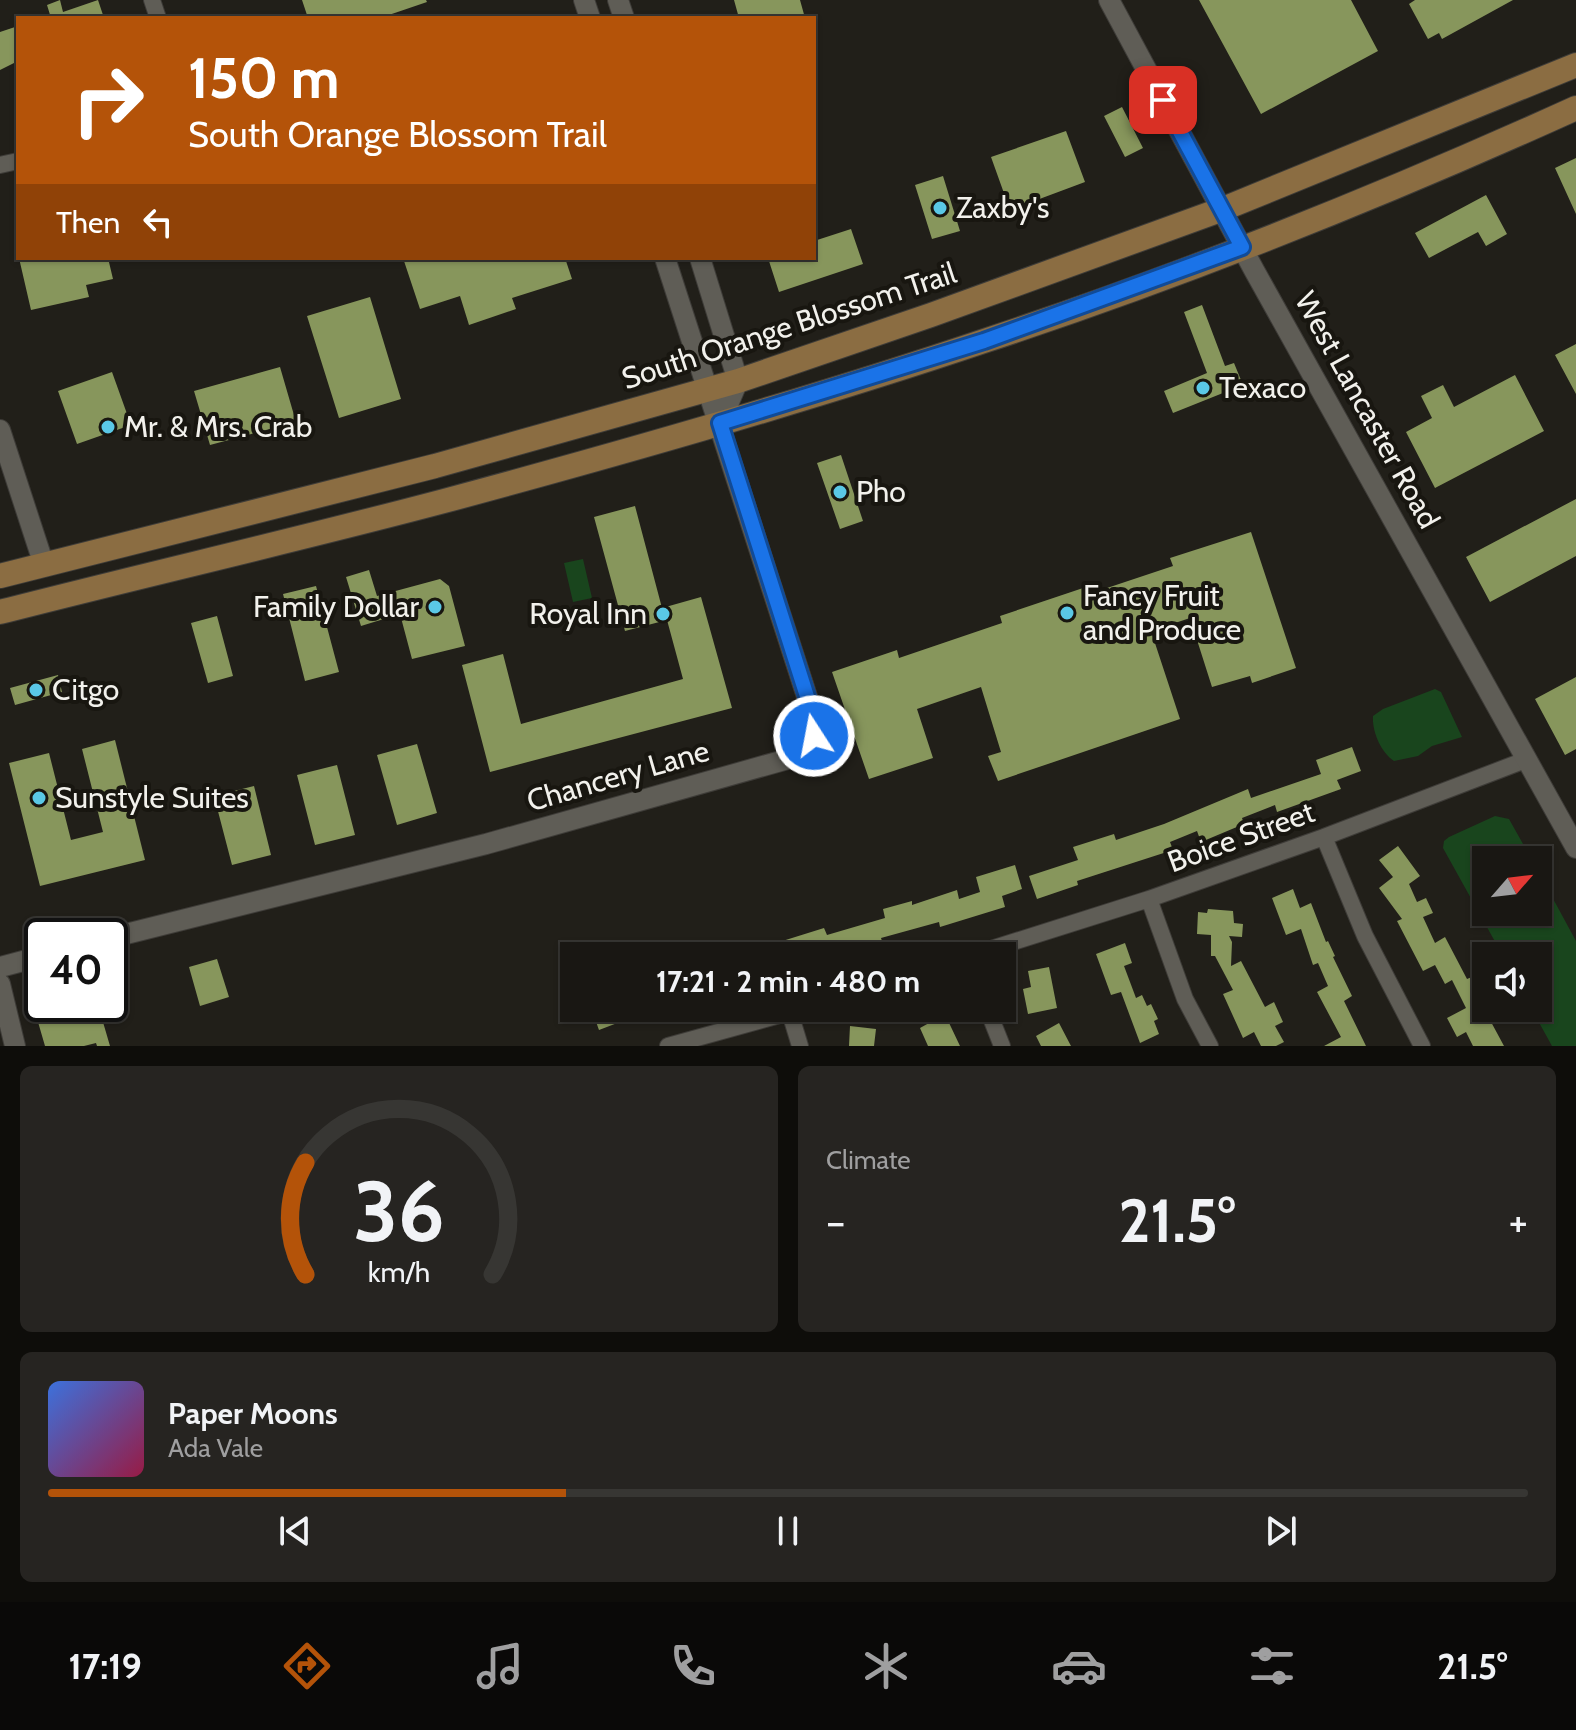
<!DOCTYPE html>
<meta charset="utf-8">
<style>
:root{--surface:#191713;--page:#262421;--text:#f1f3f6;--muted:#9f9fa0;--line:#373633;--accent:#b45309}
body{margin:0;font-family:Cabin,sans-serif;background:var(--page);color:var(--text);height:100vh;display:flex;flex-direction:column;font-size:30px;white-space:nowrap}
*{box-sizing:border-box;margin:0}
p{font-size:26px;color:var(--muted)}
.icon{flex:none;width:44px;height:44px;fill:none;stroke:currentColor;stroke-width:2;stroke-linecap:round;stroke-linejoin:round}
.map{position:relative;height:1046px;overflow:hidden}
.details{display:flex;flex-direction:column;gap:20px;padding:20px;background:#0e0d0a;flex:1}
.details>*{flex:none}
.hud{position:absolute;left:16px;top:16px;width:800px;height:244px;border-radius:0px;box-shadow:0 2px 6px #0004,0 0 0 2px var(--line);background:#b45309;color:#fff;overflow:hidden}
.needle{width:52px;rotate:62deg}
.controls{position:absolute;left:1472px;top:846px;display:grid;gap:16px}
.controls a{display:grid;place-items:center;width:80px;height:80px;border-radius:0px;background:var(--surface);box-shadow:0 2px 6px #0004,0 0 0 2px var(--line);font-size:40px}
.speed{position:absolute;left:24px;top:918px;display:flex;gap:16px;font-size:40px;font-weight:700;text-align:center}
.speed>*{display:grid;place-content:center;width:104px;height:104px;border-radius:50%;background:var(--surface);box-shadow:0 2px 6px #0004,0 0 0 2px var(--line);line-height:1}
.speed .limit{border:4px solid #111;border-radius:12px;background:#fff;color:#111}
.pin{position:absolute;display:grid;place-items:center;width:68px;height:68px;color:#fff;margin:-34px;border-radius:16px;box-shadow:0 4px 12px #0006}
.me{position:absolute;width:88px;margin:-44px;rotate:349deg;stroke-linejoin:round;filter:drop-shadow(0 0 6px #0008)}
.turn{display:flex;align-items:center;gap:28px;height:168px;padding:0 40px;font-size:36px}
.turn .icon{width:104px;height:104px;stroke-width:2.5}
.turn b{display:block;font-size:56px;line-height:68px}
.then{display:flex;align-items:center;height:76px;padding:0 40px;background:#0003;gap:16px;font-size:30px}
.big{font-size:60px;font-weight:700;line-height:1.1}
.details .tile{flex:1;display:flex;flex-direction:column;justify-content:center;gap:12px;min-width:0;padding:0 28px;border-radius:12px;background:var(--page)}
.details .dial{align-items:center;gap:0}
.dial svg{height:208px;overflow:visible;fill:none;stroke:var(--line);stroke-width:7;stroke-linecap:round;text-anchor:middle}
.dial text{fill:var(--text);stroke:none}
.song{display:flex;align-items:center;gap:24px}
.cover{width:96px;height:96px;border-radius:12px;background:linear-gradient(135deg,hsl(220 70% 55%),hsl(340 70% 35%))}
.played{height:8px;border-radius:4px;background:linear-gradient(90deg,var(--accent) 35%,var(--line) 35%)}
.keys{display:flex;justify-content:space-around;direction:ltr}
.heat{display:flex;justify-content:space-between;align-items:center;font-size:44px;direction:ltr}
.details .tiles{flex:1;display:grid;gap:20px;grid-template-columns:1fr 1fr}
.tile:last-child{grid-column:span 2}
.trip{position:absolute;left:560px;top:942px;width:456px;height:80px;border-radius:0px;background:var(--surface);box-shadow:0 2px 6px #0004,0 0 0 2px var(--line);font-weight:700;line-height:80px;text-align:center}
.menu{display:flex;height:128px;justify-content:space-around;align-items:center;background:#0a0908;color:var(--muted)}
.menu .icon{width:56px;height:56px}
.menu .current{color:var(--accent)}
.menu b{font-size:36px;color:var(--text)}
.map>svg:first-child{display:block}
.water{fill:#19451d}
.building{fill:#87965c}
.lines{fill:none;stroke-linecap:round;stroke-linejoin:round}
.minor-casing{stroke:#3e3c38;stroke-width:18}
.tertiary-casing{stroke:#3e3c38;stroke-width:22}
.primary-casing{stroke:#3e3c38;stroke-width:26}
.minor{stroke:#5f5d56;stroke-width:16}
.tertiary{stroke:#5f5d56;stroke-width:20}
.primary{stroke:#8b6d42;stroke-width:24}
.route-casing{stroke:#114b97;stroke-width:20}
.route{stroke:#1a73e8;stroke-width:14}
.poi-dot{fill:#5ac8e6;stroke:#181610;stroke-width:3}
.labels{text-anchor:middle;stroke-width:8;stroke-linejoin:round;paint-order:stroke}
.poi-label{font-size:30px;fill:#f2f1ec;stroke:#181610;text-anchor:start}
.street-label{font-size:30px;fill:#f2f1ec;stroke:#181610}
</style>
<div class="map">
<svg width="1576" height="1046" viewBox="0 0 1576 1046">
<rect width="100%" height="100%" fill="#211f19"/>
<path class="water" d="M583 559 592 598 573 602 564 563Z
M1435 689 1441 692 1462 737 1432 746 1418 756 1394 761C1381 752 1372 732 1373 716L1383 709Z
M1495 816 1509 819 1532 860H1486V912H1538V871L1576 941V1046H1552L1531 1008H1538V956H1503L1443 848 1444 841 1449 837Z"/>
<path class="building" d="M60 0 63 12 98 0 104 18H51L47 5Z
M302 0H426L427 2 380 18H308Z
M734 0H800L805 18H739Z
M1199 0H1351L1378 51 1261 114Z
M1415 0H1513L1442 39 1439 33 1428 39 1409 4Z
M18 26V61L0 70V32Z
M1122 107 1143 148 1125 157 1104 116Z
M1066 131 1085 182 1010 210 991 157Z
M1576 158V214L1555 168Z
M943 176 960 231 932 239 915 185Z
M1486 195 1507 234 1486 246 1478 232 1429 258 1415 233Z
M851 229 863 264 779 292 768 258H814V241Z
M19 258H108L113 279 86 285 89 297 31 310Z
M403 258H565L572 279 512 298 516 309 469 325 460 296 420 309Z
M370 297 401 399 339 418 307 316Z
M1202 305 1225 366 1234 363 1243 385 1173 413 1164 391 1207 373 1184 312Z
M1576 344V394L1555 355Z
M280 367 296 422 210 445 194 391Z
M112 372 131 425 77 444 58 391Z
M1515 375 1544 431 1435 488 1406 432 1432 418 1421 396 1443 385 1454 407Z
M841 455 863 521 840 529 817 463Z
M1576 499V556L1490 602 1466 557Z
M635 506 662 608 701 597 732 708 490 772 462 665 503 654 521 724 683 679 667 620 625 631 594 517Z
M1251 532 1296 668 1252 683 1250 676 1212 687 1190 618 1151 631 1180 719 998 781 988 756 1001 752 981 687 917 709 933 758 869 779 832 672 897 650 899 658 1002 623 1000 616 1092 585 1095 592 1173 566 1170 558Z
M369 570 377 596 440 579 449 586 465 646 412 659 400 614 361 626 346 577Z
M316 586 339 672 305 681 283 594Z
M217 616 233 676 208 683 191 623Z
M58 675 62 692 15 705 10 688Z
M1576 677V749L1565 755 1535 699Z
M115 740 145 860 40 886 9 763 49 753 71 840 103 832 82 749Z
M417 744 437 813 397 825 377 755Z
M1352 747 1361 771 1337 780 1341 789 1277 812 1275 805 1242 818 1244 824 1201 842 1197 831 1170 842 1173 850 1077 881 1078 885 1037 899 1029 876 1078 860 1073 847 1114 834 1116 840 1164 824 1248 789 1251 798 1321 774 1316 760Z
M337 765 355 835 315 845 297 775Z
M254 786 271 855 232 865 214 796Z
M1398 846 1420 876 1409 884 1417 902 1426 898 1433 913 1423 917 1435 943 1445 937 1467 979 1479 974 1486 988V1008H1513L1490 1020 1504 1046H1473L1466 1032 1457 1037 1447 1018 1466 1008 1452 980 1445 984 1435 965 1423 971 1397 921 1402 919 1379 888 1393 877 1379 860Z
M1015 865 1022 889 1002 896 1005 907 940 927 939 922 881 938 883 944 843 956 839 947 812 956H737L775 941 776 943 824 928 827 935 885 918 883 909 912 901V905L957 890 959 899 980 892 976 877Z
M1293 889 1300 908 1311 903 1326 942 1328 941 1335 956 1333 957 1352 996 1344 1001 1366 1046H1324L1341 1037 1317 992 1328 986 1318 963 1313 965 1301 929 1286 935 1272 898Z
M1208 909 1233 911 1234 923 1243 924 1242 937 1229 936 1232 942 1231 966 1241 961 1265 1007 1274 1002 1283 1022 1275 1026 1284 1042 1276 1046H1261L1254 1032 1243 1038 1223 994 1233 990 1215 956H1211V935L1197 934 1198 912 1207 913Z
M1125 943 1132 963 1124 966 1136 998 1142 995 1147 1006 1151 1004 1158 1019 1154 1021 1159 1034 1140 1043 1121 992 1111 995 1096 954Z
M217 959 229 997 200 1006 189 967Z
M1049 967 1057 1008 1028 1014 1023 989 1031 987 1028 971Z
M98 1005 110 1046H97L96 1043 84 1046H45L38 1022Z
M591 1008H654V1009L599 1030Z
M942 1008 960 1046H928L920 1028 929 1023 925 1015Z
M1059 1023 1071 1046H1041L1036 1036Z
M850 1026 876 1029 874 1046H849Z"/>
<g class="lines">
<g class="minor-casing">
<path id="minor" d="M152 0 158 18
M0 165 18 161
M1324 837 1365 936 1422 1046
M1149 899 1185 999 1210 1046
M969 956 1149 899 1324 837 1528 759
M987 1008 1002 1046
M790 1013 800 1046
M668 1046 805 1008"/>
</g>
<g class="tertiary-casing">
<path id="tertiary" d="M584 0 590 18
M618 0 624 18
M1109 0 1254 270 1576 848
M700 258 738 381 720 423
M0 430 44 565
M110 938 486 844 795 757C816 746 816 731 811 709L665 258
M0 967 42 956
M0 984 15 1046"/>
</g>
<g class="primary-casing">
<path id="primary" d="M0 576 435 466 738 381 931 315 1223 209 1576 65
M0 612C148 574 297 540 444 501 626 452 809 400 987 340 1187 274 1384 195 1576 108"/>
</g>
<use href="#minor" class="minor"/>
<use href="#tertiary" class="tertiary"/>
<use href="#primary" class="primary"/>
</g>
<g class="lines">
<g class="route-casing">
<path id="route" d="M814 736 811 709 720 423 984 341 1242 247 1163 100"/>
</g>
<use href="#route" class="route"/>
</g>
<g class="poi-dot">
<circle cx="940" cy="208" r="8"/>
<circle cx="1203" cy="388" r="8"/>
<circle cx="108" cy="427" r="8"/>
<circle cx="840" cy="492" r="8"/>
<circle cx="435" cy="607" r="8"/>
<circle cx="1067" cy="613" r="8"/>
<circle cx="663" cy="614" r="8"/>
<circle cx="36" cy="690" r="8"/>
<circle cx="39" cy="798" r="8"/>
</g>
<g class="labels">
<g class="poi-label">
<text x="956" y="218">Zaxby's</text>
<text x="1219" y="398">Texaco</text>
<text x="124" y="437">Mr. &amp; Mrs. Crab</text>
<text x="856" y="502">Pho</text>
<text x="1083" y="606">Fancy Fruit<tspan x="1083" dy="34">and Produce</tspan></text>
<text x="419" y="617" text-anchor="end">Family Dollar</text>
<text x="647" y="624" text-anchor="end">Royal Inn</text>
<text x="52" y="700">Citgo</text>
<text x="55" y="808">Sunstyle Suites</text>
</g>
<g class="street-label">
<text transform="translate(789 326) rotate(-18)" y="10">South Orange Blossom Trail</text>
<text transform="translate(1367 410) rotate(61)" y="10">West Lancaster Road</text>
<text transform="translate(618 776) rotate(-16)" y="10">Chancery Lane</text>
<text transform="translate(1241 837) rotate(-20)" y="10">Boice Street</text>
</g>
</g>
</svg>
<div class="controls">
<a><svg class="needle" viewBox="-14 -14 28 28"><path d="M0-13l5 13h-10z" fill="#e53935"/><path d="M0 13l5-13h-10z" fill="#9f9fa0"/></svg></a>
<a><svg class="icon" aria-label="sound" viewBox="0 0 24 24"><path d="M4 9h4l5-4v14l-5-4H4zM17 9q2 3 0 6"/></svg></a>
</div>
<div class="speed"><div class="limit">40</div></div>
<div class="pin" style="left:1163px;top:100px;background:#d93025"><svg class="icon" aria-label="arrive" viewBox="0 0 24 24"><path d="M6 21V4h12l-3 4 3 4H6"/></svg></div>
<svg class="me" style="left:814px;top:736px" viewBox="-20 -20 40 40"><circle r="17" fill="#1a73e8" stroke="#fff" stroke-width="3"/><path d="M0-11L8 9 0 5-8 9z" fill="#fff"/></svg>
<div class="trip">17:21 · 2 min · 480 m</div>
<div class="hud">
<div class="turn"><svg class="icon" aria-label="right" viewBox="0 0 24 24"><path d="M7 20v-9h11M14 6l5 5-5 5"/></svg><div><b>150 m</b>South Orange Blossom Trail</div></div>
<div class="then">Then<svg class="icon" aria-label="left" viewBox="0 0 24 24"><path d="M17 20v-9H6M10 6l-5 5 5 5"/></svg></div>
</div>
</div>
<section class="details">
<div class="tiles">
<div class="tile dial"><svg viewBox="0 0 100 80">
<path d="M14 69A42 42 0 1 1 86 69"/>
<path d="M14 69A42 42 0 0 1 14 26" stroke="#b45309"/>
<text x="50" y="56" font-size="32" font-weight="700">36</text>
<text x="50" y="72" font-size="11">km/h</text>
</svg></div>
<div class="tile"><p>Climate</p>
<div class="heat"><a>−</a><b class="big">21.5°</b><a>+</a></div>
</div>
<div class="tile">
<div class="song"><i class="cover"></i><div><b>Paper Moons</b><p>Ada Vale</p></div></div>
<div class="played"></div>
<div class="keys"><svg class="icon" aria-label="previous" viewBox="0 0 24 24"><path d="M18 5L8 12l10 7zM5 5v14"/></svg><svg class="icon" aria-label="pause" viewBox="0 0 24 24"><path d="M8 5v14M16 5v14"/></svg><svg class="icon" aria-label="next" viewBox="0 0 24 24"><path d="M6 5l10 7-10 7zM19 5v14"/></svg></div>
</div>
</div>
</section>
<nav class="menu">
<b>17:19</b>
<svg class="icon current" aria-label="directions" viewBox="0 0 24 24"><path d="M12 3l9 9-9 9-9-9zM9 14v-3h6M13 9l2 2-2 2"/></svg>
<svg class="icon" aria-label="music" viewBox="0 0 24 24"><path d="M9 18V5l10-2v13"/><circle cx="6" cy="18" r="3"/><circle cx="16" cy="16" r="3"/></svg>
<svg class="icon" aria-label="phone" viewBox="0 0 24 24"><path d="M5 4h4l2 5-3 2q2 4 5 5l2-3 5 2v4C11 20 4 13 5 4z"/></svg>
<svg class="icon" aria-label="climate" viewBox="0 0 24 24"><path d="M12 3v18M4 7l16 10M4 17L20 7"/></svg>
<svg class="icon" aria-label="car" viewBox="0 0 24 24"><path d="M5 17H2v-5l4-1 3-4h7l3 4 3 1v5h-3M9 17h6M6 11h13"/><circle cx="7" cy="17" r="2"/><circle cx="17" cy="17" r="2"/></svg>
<svg class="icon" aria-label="filters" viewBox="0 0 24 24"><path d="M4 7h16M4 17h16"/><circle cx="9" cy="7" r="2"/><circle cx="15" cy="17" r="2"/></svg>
<b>21.5°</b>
</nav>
